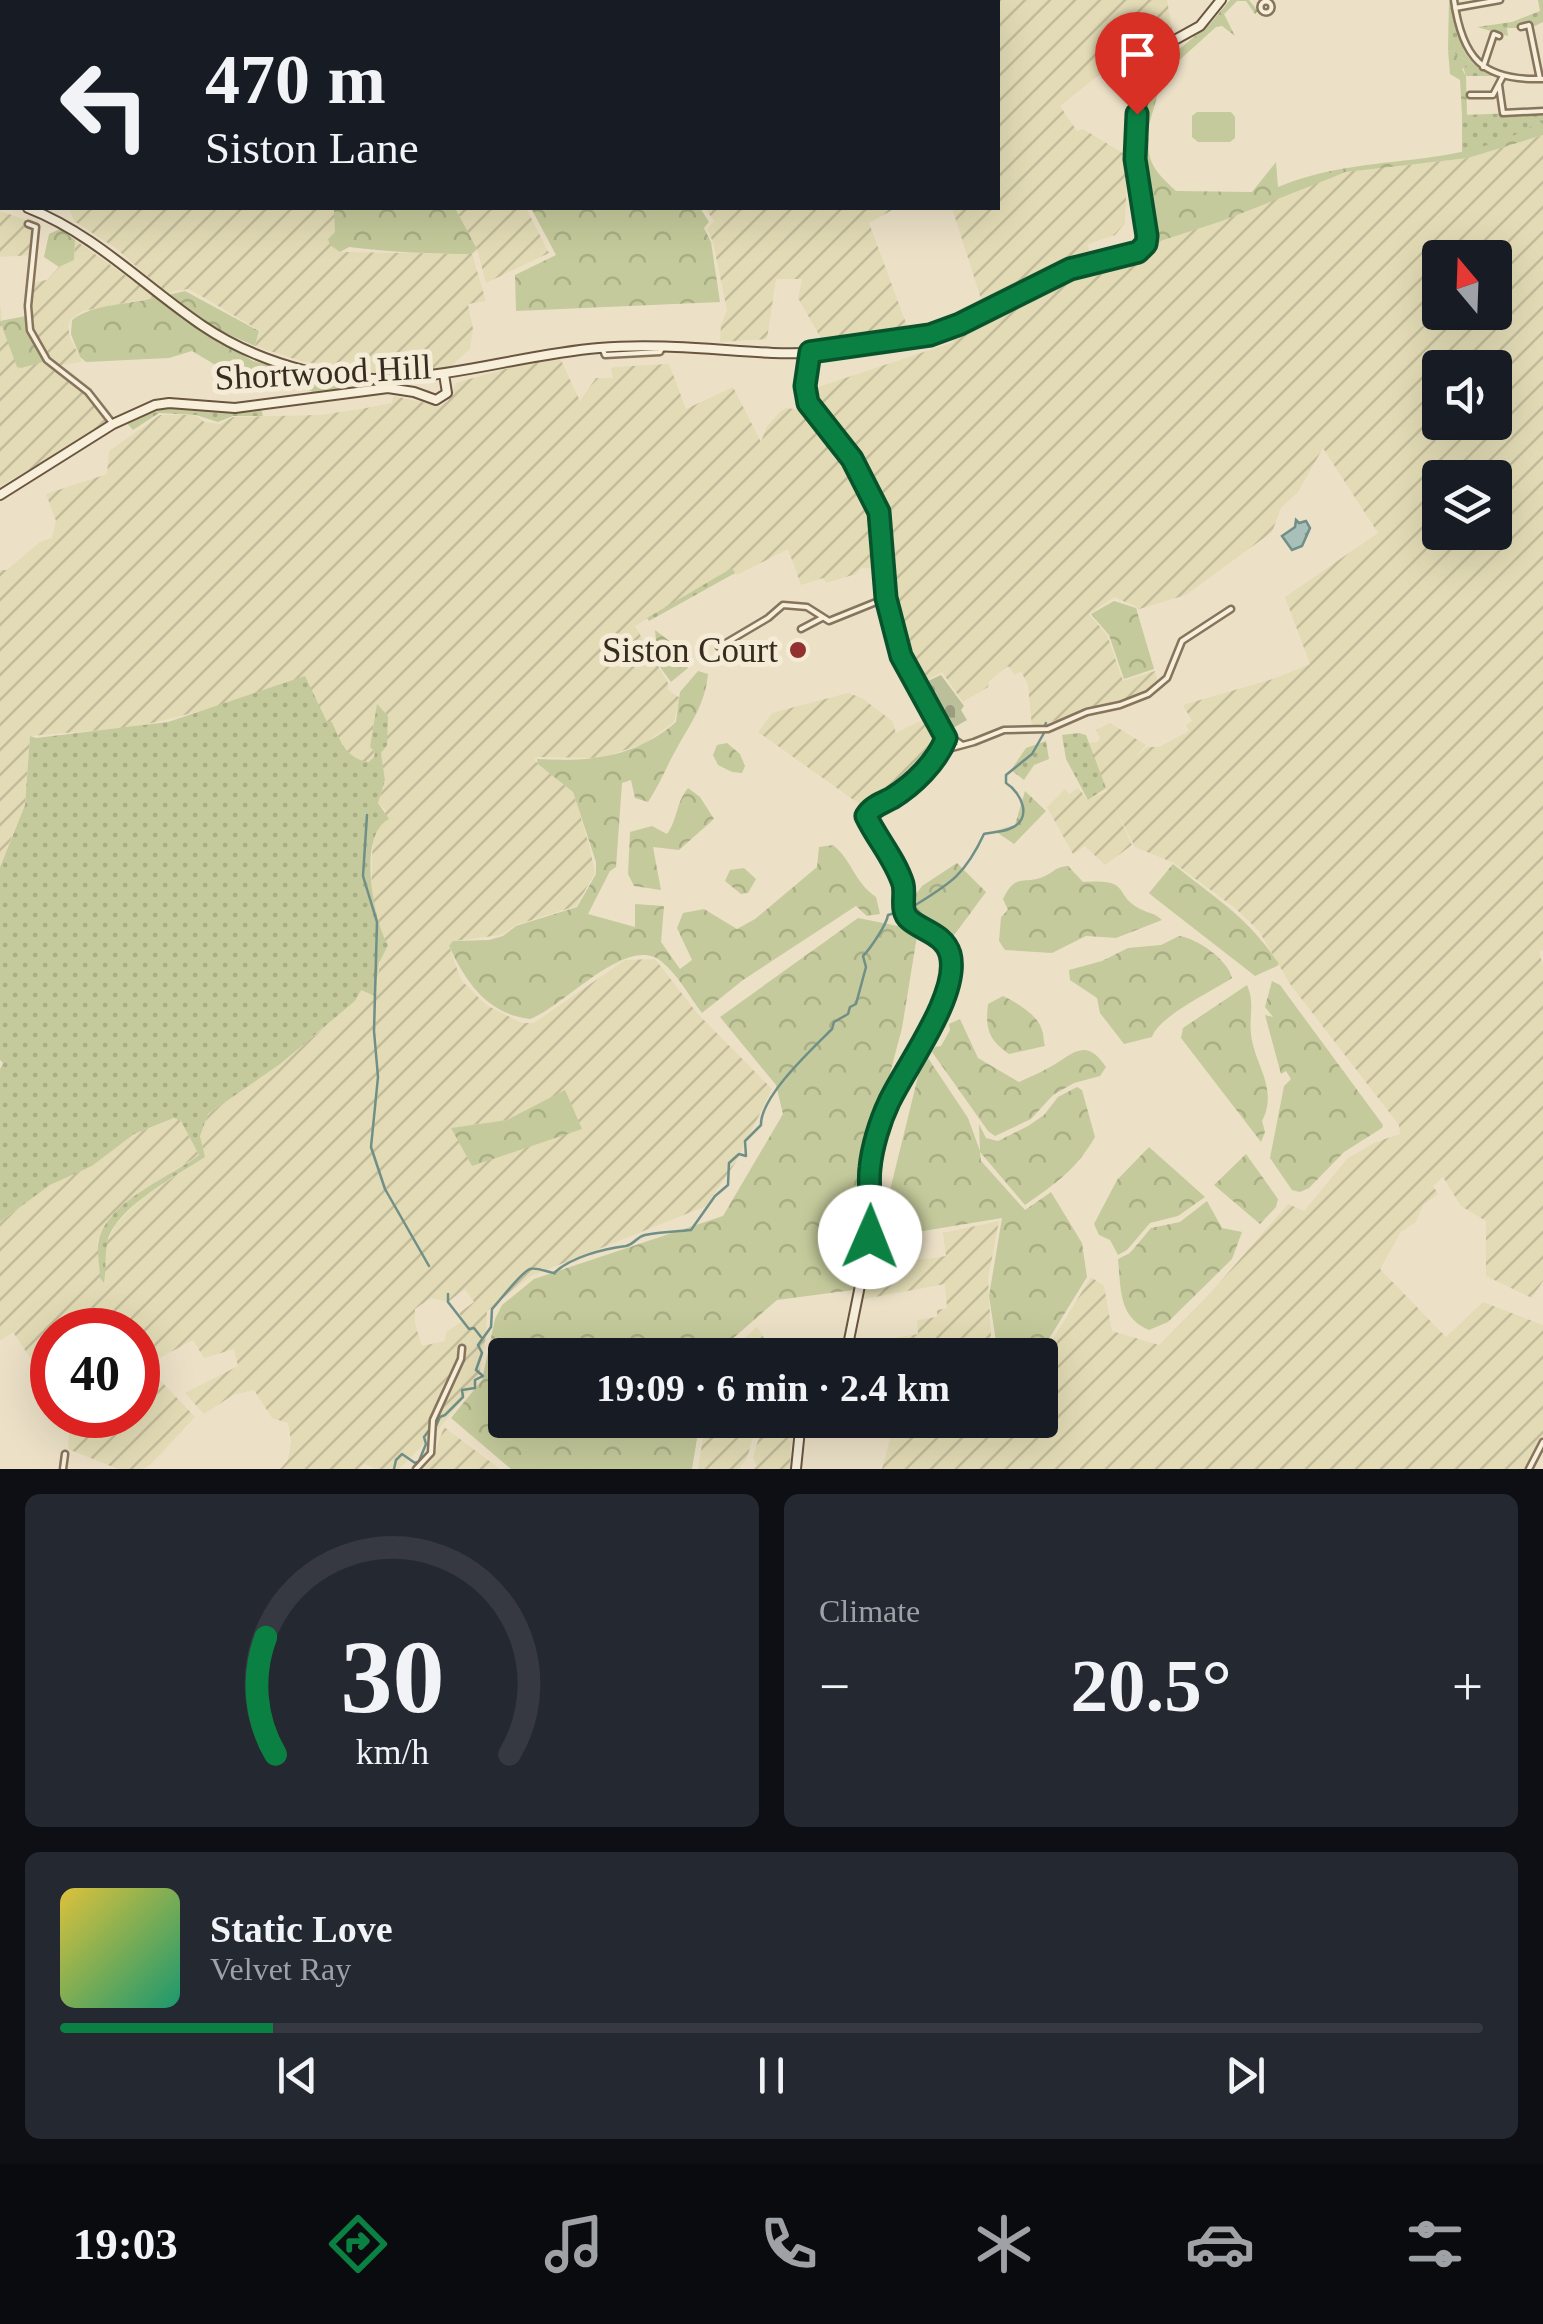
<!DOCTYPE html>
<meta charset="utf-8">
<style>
:root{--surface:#171b24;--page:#242831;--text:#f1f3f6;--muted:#9ea1a6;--line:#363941;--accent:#0b8043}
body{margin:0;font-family:Georgia,serif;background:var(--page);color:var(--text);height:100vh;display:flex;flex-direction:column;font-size:38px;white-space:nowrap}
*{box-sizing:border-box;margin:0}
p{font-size:32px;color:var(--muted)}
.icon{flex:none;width:55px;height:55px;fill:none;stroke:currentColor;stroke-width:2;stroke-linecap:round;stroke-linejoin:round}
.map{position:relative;height:1469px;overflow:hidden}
.panel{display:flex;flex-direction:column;gap:25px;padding:25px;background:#0d0f14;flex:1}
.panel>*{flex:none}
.guide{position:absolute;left:0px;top:0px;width:1000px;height:210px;box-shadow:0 10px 40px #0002;background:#171b24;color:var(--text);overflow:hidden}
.needle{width:65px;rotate:341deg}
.fabs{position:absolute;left:1422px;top:240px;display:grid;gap:20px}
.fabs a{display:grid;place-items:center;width:90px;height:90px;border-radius:10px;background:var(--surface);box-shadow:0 10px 40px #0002;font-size:50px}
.speed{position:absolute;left:30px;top:1308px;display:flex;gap:20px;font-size:50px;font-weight:700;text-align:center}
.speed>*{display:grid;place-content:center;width:130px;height:130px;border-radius:50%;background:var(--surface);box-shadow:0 10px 40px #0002;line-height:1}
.speed .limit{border:15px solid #d22;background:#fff;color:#111}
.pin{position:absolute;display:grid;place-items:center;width:85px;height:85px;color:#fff;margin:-102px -42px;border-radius:50% 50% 50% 0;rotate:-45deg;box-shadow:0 0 10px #0007}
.pin .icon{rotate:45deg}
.me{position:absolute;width:110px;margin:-55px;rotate:1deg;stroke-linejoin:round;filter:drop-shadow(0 0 8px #0008)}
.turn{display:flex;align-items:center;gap:35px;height:210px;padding:0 40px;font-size:45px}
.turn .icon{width:130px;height:130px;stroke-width:2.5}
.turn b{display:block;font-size:70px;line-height:85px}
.big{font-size:75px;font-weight:600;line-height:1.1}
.panel .card{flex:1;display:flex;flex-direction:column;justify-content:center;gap:15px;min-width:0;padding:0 35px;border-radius:15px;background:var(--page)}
.panel .dial{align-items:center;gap:0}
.dial svg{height:260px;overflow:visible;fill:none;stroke:var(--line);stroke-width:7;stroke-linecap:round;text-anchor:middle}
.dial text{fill:var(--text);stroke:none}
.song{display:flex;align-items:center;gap:30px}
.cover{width:120px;height:120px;border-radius:15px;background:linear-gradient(135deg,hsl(50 70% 55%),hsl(160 70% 35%))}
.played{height:10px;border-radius:5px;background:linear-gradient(90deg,var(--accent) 15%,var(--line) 15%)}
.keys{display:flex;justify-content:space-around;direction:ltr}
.heat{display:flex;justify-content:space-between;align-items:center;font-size:55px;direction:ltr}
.panel .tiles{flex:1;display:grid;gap:25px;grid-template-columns:1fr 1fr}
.card:last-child{grid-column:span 2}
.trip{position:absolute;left:488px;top:1338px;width:570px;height:100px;border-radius:10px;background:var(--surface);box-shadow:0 10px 40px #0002;font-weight:600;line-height:100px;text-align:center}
.dock{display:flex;height:160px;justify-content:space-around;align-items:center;background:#090b0e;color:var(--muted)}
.dock .icon{width:70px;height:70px}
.dock .on{color:var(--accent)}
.dock b{font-size:45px;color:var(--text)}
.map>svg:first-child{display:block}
.farmland{fill:url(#farmland-furrows);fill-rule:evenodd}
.grass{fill:url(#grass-dots)}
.forest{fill:url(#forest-crowns)}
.cemetery{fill:url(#cemetery-stones)}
.garden{fill:#c4ca9b}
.water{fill:url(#water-ripples);stroke:#6f8f87;stroke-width:2.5}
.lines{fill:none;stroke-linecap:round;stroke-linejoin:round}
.stream{stroke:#6f8f87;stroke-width:2.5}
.street-casing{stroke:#87745d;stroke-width:9}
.secondary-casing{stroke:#695540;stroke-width:12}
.street{stroke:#f7efda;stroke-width:4}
.secondary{stroke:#f7efda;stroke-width:8}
.route-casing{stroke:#07532c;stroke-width:25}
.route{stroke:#0b8043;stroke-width:18}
.poi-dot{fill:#933030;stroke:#f4ecd6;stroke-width:4}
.labels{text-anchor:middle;stroke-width:10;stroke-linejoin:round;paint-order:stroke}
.street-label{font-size:35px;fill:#382c20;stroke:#f4ecd6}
.poi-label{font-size:35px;fill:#382c20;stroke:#f4ecd6;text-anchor:end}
</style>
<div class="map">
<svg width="1543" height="1469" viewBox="0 0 1543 1469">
<defs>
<pattern id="farmland-furrows" width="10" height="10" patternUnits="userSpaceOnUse" patternTransform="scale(2.5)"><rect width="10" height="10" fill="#e2dbb5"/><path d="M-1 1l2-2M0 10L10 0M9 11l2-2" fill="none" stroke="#c3bc9b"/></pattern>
<pattern id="grass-dots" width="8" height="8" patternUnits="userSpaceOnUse" patternTransform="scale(2.5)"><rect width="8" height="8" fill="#c4ca9b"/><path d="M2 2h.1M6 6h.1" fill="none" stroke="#a9ae85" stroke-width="1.8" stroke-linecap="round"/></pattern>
<pattern id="forest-crowns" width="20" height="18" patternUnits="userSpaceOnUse" patternTransform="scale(2.5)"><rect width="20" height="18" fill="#c4ca9b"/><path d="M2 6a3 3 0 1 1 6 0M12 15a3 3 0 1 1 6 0" fill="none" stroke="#a9ae85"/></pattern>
<pattern id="cemetery-stones" width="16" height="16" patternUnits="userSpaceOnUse" patternTransform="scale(2.5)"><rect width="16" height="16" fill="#bbc09a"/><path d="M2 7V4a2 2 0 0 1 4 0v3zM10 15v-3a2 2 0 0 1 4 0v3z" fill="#999c7d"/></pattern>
<pattern id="water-ripples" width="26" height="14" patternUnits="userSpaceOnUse" patternTransform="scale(2.5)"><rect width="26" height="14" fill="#a8c0b9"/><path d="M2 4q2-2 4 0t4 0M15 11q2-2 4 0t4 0" fill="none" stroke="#8a9c96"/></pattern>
</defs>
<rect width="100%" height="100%" fill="#ece1c7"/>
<path class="farmland" d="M449 0H758L444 2Z
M903 0H1167L1172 29 1159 52 1141 99 1110 66 1060 106 1077 131 1083 129 1131 158 1133 171 1127 175 1125 223 1115 235 1088 244 1089 251 1076 255 1079 262 983 305 952 208H998V2Z
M1543 135V950L1539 952 1543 965V1281L1532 1298 1486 1276V1221L1461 1206 1443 1177 1433 1186 1438 1194 1423 1205 1416 1222 1401 1232 1380 1269 1446 1337 1483 1302 1543 1325V1436L1538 1448 1527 1469H882L892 1432 891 1420H1040V1360L1091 1277 1104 1286 1112 1331 1159 1345 1214 1289 1288 1204 1304 1211 1348 1158 1376 1142 1400 1134 1399 1125 1290 984 1259 931 1235 908 1174 863 1135 847 1114 806 1132 845 1105 865 1085 846 1073 854 1047 807 1065 789 1069 794 1078 788 1088 800 1107 791 1088 743 1097 742 1100 738 1096 730 1110 723 1146 745 1134 759 1147 747H1159L1189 731 1186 725 1192 721 1183 705 1273 679 1310 664 1285 597 1378 533 1323 448 1298 492 1281 508 1272 532 1186 595 1136 610 1137 607 1114 597 1089 614 1107 635 1123 681 1155 671 1158 683 1136 698 1032 727 1028 685 1021 671 1015 675 1008 666 989 681 988 687 963 702 942 672 917 686 908 665 889 592 885 526 881 506 858 462 813 407 809 390 954 342 950 332 1005 308 1068 275 1098 264 1135 257 1155 242 1222 221 1331 177 1353 171 1468 158ZM1440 258H1495V312H1440ZM1440 368H1495V422H1440ZM1440 478H1495V532H1440Z
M69 208H334L340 252 472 254 486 301 468 304 473 329 470 349 449 368 417 374H368L301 361 255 346 260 331 198 294 188 289 173 291 168 295 117 249 74 221Z
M455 208H526L549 253 486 283 477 249Z
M705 208H896L869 223 910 334 826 347 798 298 802 279H776L767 339 720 342 721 325 727 310 713 242 707 229 714 221Z
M0 211 26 220 27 225 34 230 32 255 0 257Z
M75 240 156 297 83 311 71 319 68 326 70 338 82 362 55 366 53 370 89 395 107 422 98 431 0 486V302L2 321 26 316 32 309 35 282 47 280 59 267 74 260Z
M560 358 580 401 596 378H613L611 369 614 367 669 364 686 409 733 387 761 442 767 426 781 411 787 408 805 411 858 476 878 523 882 569 861 568 856 574 826 583 823 578 801 585 788 549 737 575 732 569 635 626 668 683V690L680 698 674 722 645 743 602 758 537 757 534 760 573 792 589 845 595 873 576 906 516 925 501 935 453 941 449 946 461 980 486 1005 522 1023H534L625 960 655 959 697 1013 772 1089 736 1162 706 1206 531 1276 487 1311 485 1346 478 1379 439 1429 399 1469H377L364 1464 358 1469H280L288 1460 291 1441 288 1423 272 1418 254 1390 233 1395 204 1414 185 1393 238 1366 234 1349 204 1358 193 1340 141 1368 158 1378 195 1417 151 1464 143 1469H118L68 1449 70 1415H138V1330H52V1391L13 1332 0 1341V1222L50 1185 92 1166 134 1134 175 1118 181 1121 199 1155 143 1190 111 1216 97 1242 104 1282 107 1242 116 1224 143 1197 205 1157 200 1136 208 1114 319 1032 355 1001 361 990 375 995 384 938 371 898 373 833 386 811 378 803 385 780 381 753 388 716 377 705 370 747 375 752 374 757 369 762 358 761 347 753 341 741 212 708 136 727 30 736 25 804 0 866V570H7L40 542 52 538 56 521 46 494 107 474 109 451 160 415H195L204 422 220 424 233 417 320 415 361 409 392 403 393 396 440 406 448 401 456 383 527 363ZM507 1120 472 1166 452 1128ZM465 1289 474 1302 459 1313 464 1320 446 1332 445 1341 422 1346 415 1324V1309L431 1298 448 1302Z
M848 693 862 698 892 721 896 733 922 720 929 726 933 739V756L910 782 883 800 865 808 758 732 772 713Z
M999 1221 988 1279 992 1355H853V1351L892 1350 893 1338 918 1334 917 1320 937 1317V1310L947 1308 945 1284 859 1300 867 1272 902 1268 910 1261 946 1256 943 1233Z
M757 1327 775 1355H725Z
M706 1420H758L747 1458 739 1469H698Z
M764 1421 798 1423 791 1445 790 1469H753L756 1466 753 1457Z
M444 1427 500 1469H424L432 1460Z"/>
<path class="grass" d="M1449 0C1466 28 1449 60 1497 76H1466L1463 67 1471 63 1448 50Z
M1538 0H1543V22L1533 27 1532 23 1523 28H1507L1508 36 1477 27 1512 22 1540 11Z
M1543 112V119L1518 136 1462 154V115Z
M176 407 223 413 261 409 263 416H233L218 422 196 415 159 413 133 430 126 422 144 412Z
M732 568 735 573 649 621 647 618Z
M305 676 327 722H332C340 741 346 759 369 762L374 757 375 752 370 747 377 704 388 716 387 745 381 753 385 780 378 803 389 819C357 835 373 919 388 945L379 963 375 996 361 990 355 1001 280 1064 208 1114 200 1136 205 1157C178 1175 112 1209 107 1244 105 1256 106 1270 104 1283L100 1278C100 1267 96 1249 99 1240 109 1200 169 1178 199 1155L181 1121 174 1118 134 1134 92 1166 50 1185 0 1222V1069L3 1063 0 1060V867L25 805 30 736 36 738 168 722Z
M1079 733 1086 735 1106 788 1088 800 1066 759 1062 735Z
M1046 741 1049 759 1034 765 1024 780 1011 770 1026 748Z"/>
<path class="forest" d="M1230 0H1249L1258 11 1255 14 1246 1H1237L1224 14 1235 36 1222 26 1216 27 1163 75 1146 136 1149 138C1146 164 1158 174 1176 191L1252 192 1276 162 1278 187C1368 149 1460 174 1543 119V135L1468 158 1346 172 1222 221 1151 244 1150 219 1136 158 1139 119 1167 59 1210 24Z
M1448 50 1471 63V67L1466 65 1462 69 1466 76 1467 115H1462L1460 80 1450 74Z
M334 208H455L477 249 472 254C430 254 391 252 349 247L340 252 330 245 328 239 335 232Z
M531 208H700L709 222 704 228 711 242 720 302 516 311 515 275 556 255Z
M60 229 75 240 74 260 59 267 44 257 49 234Z
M185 291 259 331 255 346 216 329 168 295Z
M156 297 182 319 253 361 348 385 351 391 326 396 304 389 259 391 192 351 169 358 86 362 80 357 71 334 72 320C96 302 129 306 156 297Z
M26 316 30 334 46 361 21 368 17 367 0 321Z
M1114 601 1136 608 1154 669 1124 679 1109 635 1091 614Z
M655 630 672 643 688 668 671 682 650 653 657 649Z
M698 671 708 674C705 704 692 721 678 746 667 765 660 784 648 802L635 798 631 780 622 783 616 867 610 871 588 914 635 927V904L664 906 661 942 680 969 692 960 677 928 683 913 704 909 737 929 755 919 817 867 819 847 833 845C852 860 854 882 876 897L880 914 867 916 856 906 743 980 702 1013C689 996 678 975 662 962 628 932 563 1008 530 1019 487 1014 466 982 449 946L453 941 489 940 503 936 516 926 577 907 596 874V862L573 792 538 764 537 759C590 762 634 758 676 722L680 692Z
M727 743 740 754 745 766 742 773 732 772 718 765 713 755 717 745Z
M688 788 700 797 714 819 679 850 653 847 661 890 634 886 628 874 630 832 652 826 667 834C678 819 676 802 688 788Z
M1025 791 1046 811 1014 844 995 831 1015 825Z
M957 863 986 892 949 942 914 917 908 905 922 886Z
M1173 864C1217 900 1246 915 1279 964L1277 966 1255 976 1151 895 1149 893Z
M1068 866 1083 882C1133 878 1112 894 1140 909 1148 913 1155 913 1162 920L1116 938 1086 936 1052 953 1005 950 999 941 1001 917 1008 910 1003 899C1017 871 1024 886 1045 876 1055 871 1056 867 1068 866Z
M744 868 756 879 748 893 741 894 725 881 730 870Z
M858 918 918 930 902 1028 878 1119 862 1156 866 1229 853 1290 777 1300 714 1355H505V1420H700L692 1469H511L451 1418 482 1380 495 1319 502 1305 534 1279 723 1216 783 1114 776 1085 720 1017Z
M1179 936C1197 938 1228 960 1232 978 1211 992 1159 1016 1152 1037L1124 1044 1100 1013 1097 998 1070 980 1069 970 1102 961 1128 948 1161 945Z
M1272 981 1280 985 1383 1125 1382 1128 1344 1152 1309 1188 1300 1192 1292 1190 1270 1158 1284 1086 1291 1079 1286 1071 1281 1074 1265 1015 1273 1017 1265 1007Z
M1247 985C1255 1003 1249 1016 1251 1034 1254 1064 1279 1089 1262 1121L1265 1132 1261 1142 1181 1038 1183 1028Z
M1003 996C1016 1002 1038 1015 1042 1030 1044 1035 1043 1040 1045 1046L1009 1054C989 1040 985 1029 988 1004Z
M960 1019 978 1058 1019 1082C1032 1076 1046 1070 1057 1063 1079 1048 1089 1042 1106 1067L1100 1076 1074 1083 1053 1095 1031 1119 995 1136 988 1131 932 1052 935 1047 941 1046 950 1030 949 1024Z
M924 1052 968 1118 980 1151 979 1124 986 1138 998 1141 1028 1126 1044 1115 1058 1097 1077 1087 1082 1090 1095 1137C1075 1171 1056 1183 1025 1205L980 1152 981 1161 1025 1210 1051 1192 1082 1243 1087 1277 1039 1355H998L989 1296 1002 1218 923 1231H880Z
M565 1090 582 1129 472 1166 451 1128 507 1120Z
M1149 1147 1205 1197 1178 1216 1150 1223 1127 1250 1118 1255 1110 1240 1099 1235 1094 1224 1117 1180Z
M1246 1154 1278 1199 1276 1207 1260 1224 1214 1185Z
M1207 1201 1222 1228 1242 1232 1232 1259 1168 1322 1149 1330C1118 1317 1121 1288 1118 1259L1130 1253 1151 1228 1180 1222Z"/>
<path class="cemetery" d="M941 675 964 706 961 710 967 720 948 731 917 686Z"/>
<path class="garden" d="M1197 112H1231L1235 117V138L1230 142H1198L1192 137V116Z"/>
<path class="water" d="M1296 520 1299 523 1306 521 1310 528 1302 546 1292 550 1282 536 1295 527Z"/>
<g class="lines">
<path class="stream" d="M1045 725 1046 723
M367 815 363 876 377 922 374 1031 378 1077 371 1147 385 1189 429 1266
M909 909C949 884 964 877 984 834 992 832 1002 832 1009 829 1034 820 1022 793 1006 783V775L1032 754 1044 733
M448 1294V1302L469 1329 474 1328 481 1337
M436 1426 440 1417 445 1415 463 1397 462 1390 475 1388V1380L483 1376 476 1370 482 1353 478 1345 491 1327 492 1309C499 1302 521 1272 530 1269 537 1267 547 1272 554 1273 571 1257 603 1249 626 1246 635 1244 636 1237 645 1235 662 1231 676 1232 691 1230L715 1196 728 1185 729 1163 739 1154 746 1156 745 1141 761 1125C760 1097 812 1049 832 1029L834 1022 848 1014 850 1007 856 1004 866 967 863 956C870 949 887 924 888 915L902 911
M394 1469 396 1460 402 1454 415 1463 419 1461 426 1444 424 1437 430 1429"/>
<g class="street-casing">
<path id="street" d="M1454 0C1462 58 1482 81 1543 79
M1260.5 7a5.5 5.5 0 1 1 11 0a5.5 5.5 0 1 1-11 0Z
M438 2 444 0
M1455 8 1500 0
M1521 27 1529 25 1540 79
M1483 67 1494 34 1499 36
M1499 85 1503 113 1543 111
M1470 95H1493L1503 76
M0 174H2
M28 224 36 227 28 306 30 330 47 360 88 392 113 424
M602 348 605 355 660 352 663 347
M801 629 822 618
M719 647 768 618 783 605 807 607 829 621 886 598
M945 733 961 744
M941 751 974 742 1004 730 1048 729 1087 712 1120 705 1148 694 1167 678 1182 641 1231 609
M63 1469 65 1454
M416 1469 431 1453 433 1420 461 1359 462 1348
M1529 1469 1543 1442"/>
</g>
<g class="secondary-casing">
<path id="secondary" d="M0 198H2
M28 208C95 234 145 287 203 326 234 347 271 362 307 371 406 396 501 356 599 348 657 343 715 350 773 353 824 355 882 348 931 334 977 321 1017 293 1061 273 1086 261 1129 260 1145 245L1147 221 1135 159 1137 114 1171 42 1200 26 1221 0
M816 352 806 378 808 403 861 473 879 512 886 598 901 656 946 738C937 762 913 785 892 798 881 804 872 806 866 816L897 871 904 888 903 905 907 918 941 939 951 960 938 1016 888 1105 877 1134 870 1167 873 1221 846 1355
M0 495 113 424 155 405 169 403 235 408 388 388 414 392 436 400 447 393 444 374
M796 1469 801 1420"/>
</g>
<use href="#street" class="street"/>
<use href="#secondary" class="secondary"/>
</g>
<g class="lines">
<g class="route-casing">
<path id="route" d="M870 1237C875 1214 867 1192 870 1168 872 1147 880 1121 889 1102 906 1066 961 993 950 954 944 934 923 931 910 920 899 911 906 896 903 884 895 859 877 839 866 816 872 806 881 804 892 798 913 785 937 762 946 738L901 656 886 598 879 512 852 459 808 403 805 386 810 352 930 335 960 324 1070 269 1138 252 1146 244 1147 236 1135 159 1137 114"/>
</g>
<use href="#route" class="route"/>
</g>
<circle class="poi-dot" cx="798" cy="650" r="10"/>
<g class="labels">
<g class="street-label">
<text transform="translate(323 372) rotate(-3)" y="12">Shortwood Hill</text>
</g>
<g class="poi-label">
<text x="778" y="662">Siston Court</text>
</g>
</g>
</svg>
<div class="fabs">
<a><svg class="needle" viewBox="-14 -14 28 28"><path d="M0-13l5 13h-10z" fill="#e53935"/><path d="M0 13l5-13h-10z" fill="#9ea1a6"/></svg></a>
<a><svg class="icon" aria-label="sound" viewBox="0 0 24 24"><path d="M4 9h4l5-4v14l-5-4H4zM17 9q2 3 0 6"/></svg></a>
<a><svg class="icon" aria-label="layers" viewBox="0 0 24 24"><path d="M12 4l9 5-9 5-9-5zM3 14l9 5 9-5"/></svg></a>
</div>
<div class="speed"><div class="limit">40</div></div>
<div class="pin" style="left:1137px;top:114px;background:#d93025"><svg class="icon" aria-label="arrive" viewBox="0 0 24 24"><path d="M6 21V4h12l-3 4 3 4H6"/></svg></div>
<svg class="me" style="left:870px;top:1237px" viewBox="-20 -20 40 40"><circle r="19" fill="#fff"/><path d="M0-13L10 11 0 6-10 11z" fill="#0b8043"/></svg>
<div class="trip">19:09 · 6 min · 2.4 km</div>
<div class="guide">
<div class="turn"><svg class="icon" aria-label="left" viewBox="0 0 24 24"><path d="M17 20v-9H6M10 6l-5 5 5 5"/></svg><div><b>470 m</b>Siston Lane</div></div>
</div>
</div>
<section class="panel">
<div class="tiles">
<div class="card dial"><svg viewBox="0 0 100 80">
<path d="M14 69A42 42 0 1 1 86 69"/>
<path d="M14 69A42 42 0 0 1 11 33" stroke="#0b8043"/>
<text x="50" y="56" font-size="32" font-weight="700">30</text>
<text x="50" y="72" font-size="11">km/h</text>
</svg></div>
<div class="card"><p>Climate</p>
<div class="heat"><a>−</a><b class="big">20.5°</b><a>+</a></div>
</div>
<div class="card">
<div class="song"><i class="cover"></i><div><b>Static Love</b><p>Velvet Ray</p></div></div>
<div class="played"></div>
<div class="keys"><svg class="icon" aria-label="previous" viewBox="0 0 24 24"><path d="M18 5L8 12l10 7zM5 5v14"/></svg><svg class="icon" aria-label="pause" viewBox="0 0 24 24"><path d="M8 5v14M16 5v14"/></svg><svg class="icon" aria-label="next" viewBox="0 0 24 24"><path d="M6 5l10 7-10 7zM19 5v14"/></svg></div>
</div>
</div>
</section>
<nav class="dock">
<b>19:03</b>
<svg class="icon on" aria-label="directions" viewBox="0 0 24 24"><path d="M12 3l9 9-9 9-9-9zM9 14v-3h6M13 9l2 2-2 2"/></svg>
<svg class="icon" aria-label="music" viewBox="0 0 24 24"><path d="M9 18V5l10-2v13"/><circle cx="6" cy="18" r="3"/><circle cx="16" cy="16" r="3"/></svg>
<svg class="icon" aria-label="phone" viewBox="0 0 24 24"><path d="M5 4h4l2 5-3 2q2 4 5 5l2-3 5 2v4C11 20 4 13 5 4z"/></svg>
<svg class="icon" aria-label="climate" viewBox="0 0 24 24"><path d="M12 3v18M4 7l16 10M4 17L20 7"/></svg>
<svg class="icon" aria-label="car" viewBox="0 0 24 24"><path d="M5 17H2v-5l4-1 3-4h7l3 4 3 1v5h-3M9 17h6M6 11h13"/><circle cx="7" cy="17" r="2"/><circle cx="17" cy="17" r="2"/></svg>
<svg class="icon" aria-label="filters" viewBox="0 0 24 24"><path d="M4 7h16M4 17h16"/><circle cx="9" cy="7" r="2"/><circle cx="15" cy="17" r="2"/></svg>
</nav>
